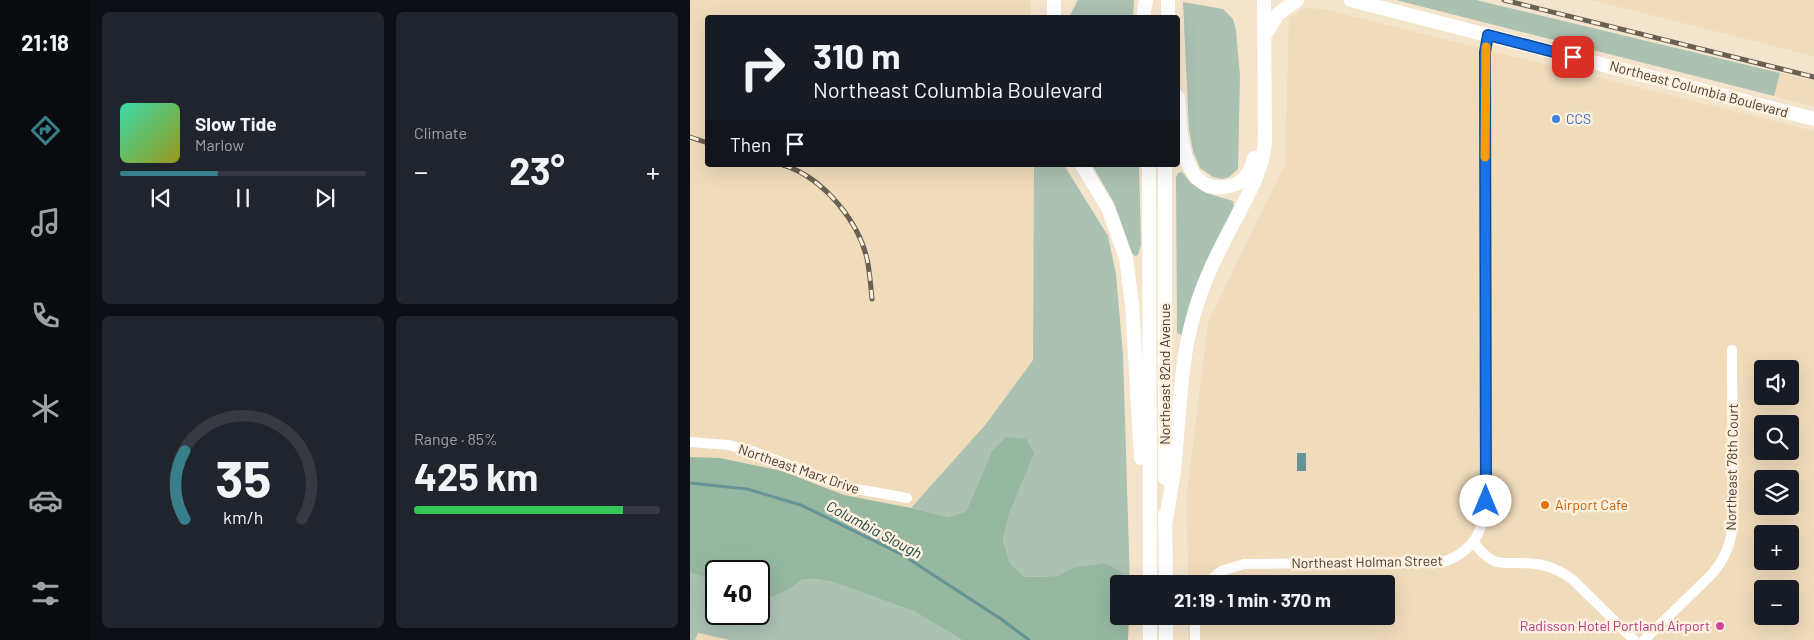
<!DOCTYPE html>
<meta charset="utf-8">
<style>
:root{--surface:#171b24;--page:#20242c;--text:#f1f3f6;--muted:#9ea1a6;--line:#363941;--accent:#397f8b}
body{margin:0;font-family:Barlow,sans-serif;background:var(--page);color:var(--text);height:100vh;display:flex;flex-direction:column;font-size:19px;white-space:nowrap}
*{box-sizing:border-box;margin:0}
p{font-size:16px;color:var(--muted)}
.icon{flex:none;width:28px;height:28px;fill:none;stroke:currentColor;stroke-width:2;stroke-linecap:round;stroke-linejoin:round}
.map{position:relative;flex:1;overflow:hidden}
.details{display:flex;flex-direction:column;gap:12px;padding:12px;background:#0d0f14;width:600px}
.details>*{flex:none}
.banner{position:absolute;left:15px;top:15px;width:475px;height:152px;border-radius:5px;box-shadow:0 5px 20px #0002;background:#171b24;color:var(--text);overflow:hidden}
.tools{position:absolute;left:1064px;top:360px;display:grid;gap:10px}
.tools a{display:grid;place-items:center;width:45px;height:45px;border-radius:5px;background:var(--surface);box-shadow:0 5px 20px #0002;font-size:25px}
.speed{position:absolute;left:15px;top:560px;display:flex;gap:10px;font-size:25px;font-weight:700;text-align:center}
.speed>*{display:grid;place-content:center;width:65px;height:65px;border-radius:50%;background:var(--surface);box-shadow:0 5px 20px #0002;line-height:1}
.speed .limit{border:2px solid #111;border-radius:8px;background:#fff;color:#111}
.pin{position:absolute;display:grid;place-items:center;width:42px;height:42px;color:#fff;margin:-21px;border-radius:10px;box-shadow:0 2px 8px #0006}
.me{position:absolute;width:55px;margin:-28px;rotate:0deg;stroke-linejoin:round;filter:drop-shadow(0 0 4px #0008)}
.turn{display:flex;align-items:center;gap:18px;height:105px;padding:0 25px;font-size:22px}
.turn .icon{width:65px;height:65px;stroke-width:2.5}
.turn b{display:block;font-size:35px;line-height:42px}
.then{display:flex;align-items:center;height:48px;padding:0 25px;background:#0003;gap:10px;font-size:19px}
.big{font-size:38px;font-weight:700;line-height:1.1}
.details .widget{flex:1;display:flex;flex-direction:column;justify-content:center;gap:8px;min-width:0;padding:0 18px;border-radius:8px;background:var(--page)}
.details .dial{align-items:center;gap:0}
.dial svg{height:130px;overflow:visible;fill:none;stroke:var(--line);stroke-width:7;stroke-linecap:round;text-anchor:middle}
.dial text{fill:var(--text);stroke:none}
.song{display:flex;align-items:center;gap:15px}
.cover{width:60px;height:60px;border-radius:8px;background:linear-gradient(135deg,hsl(160 70% 55%),hsl(60 70% 35%))}
.played{height:5px;border-radius:2px;background:linear-gradient(90deg,var(--accent) 40%,var(--line) 40%)}
.keys{display:flex;justify-content:space-around;direction:ltr}
.heat{display:flex;justify-content:space-between;align-items:center;font-size:28px;direction:ltr}
.charge{height:8px;border-radius:4px;background:linear-gradient(90deg,#34c759 85%,var(--line) 0)}
.details .tiles{flex:1;display:grid;gap:12px;grid-template-columns:repeat(2,1fr)}
.trip{position:absolute;left:420px;top:575px;width:285px;height:50px;border-radius:5px;background:var(--surface);box-shadow:0 5px 20px #0002;font-weight:700;line-height:50px;text-align:center}
main{display:flex;flex:1;min-height:0}
.tabs{display:flex;flex-direction:column;width:90px;justify-content:space-around;align-items:center;background:#090b0e;color:var(--muted)}
.tabs .icon{width:35px;height:35px}
.tabs .selected{color:var(--accent)}
.tabs b{font-size:22px;color:var(--text)}
.map>svg:first-child{display:block}
.built{fill:#f0dbbb;fill-rule:evenodd}
.green{fill:#abc1b2}
.forest{fill:#96b8a1}
.water{fill:#669496}
.lines{fill:none;stroke-linecap:round;stroke-linejoin:round}
.stream{stroke:#669496;stroke-width:3}
.minor{stroke:#fff;stroke-width:10}
.major{stroke:#fff;stroke-width:14}
.rail-casing{stroke:#686052;stroke-width:5}
.rail{stroke:#fff1de;stroke-width:3;stroke-dasharray:9;stroke-linecap:butt}
.route-casing{stroke:#114b97;stroke-width:12}
.route{stroke:#1a73e8;stroke-width:9}
.slow{stroke:#f59e0b;stroke-width:9}
.shop-dot{fill:#3f7fe0;stroke:#fff1de;stroke-width:2}
.food-dot{fill:#e8710a;stroke:#fff1de;stroke-width:2}
.hotel-dot{fill:#d1479c;stroke:#fff1de;stroke-width:2}
.labels{text-anchor:middle;stroke-width:5;stroke-linejoin:round;paint-order:stroke}
.street-label{font-size:14px;fill:#433c32;stroke:#fff1de}
.shop-label{font-size:14px;fill:#366cbe;stroke:#fff1de;text-anchor:start}
.food-label{font-size:14px;fill:#c56008;stroke:#fff1de;text-anchor:start}
.hotel-label{font-size:14px;fill:#b23c85;stroke:#fff1de;text-anchor:end}
.water-label{font-size:15px;font-style:italic;fill:#174345;stroke:#fff1de}
</style>
<main>
<nav class="tabs">
<b>21:18</b>
<svg class="icon selected" aria-label="directions" viewBox="0 0 24 24"><path d="M12 3l9 9-9 9-9-9zM9 14v-3h6M13 9l2 2-2 2"/></svg>
<svg class="icon" aria-label="music" viewBox="0 0 24 24"><path d="M9 18V5l10-2v13"/><circle cx="6" cy="18" r="3"/><circle cx="16" cy="16" r="3"/></svg>
<svg class="icon" aria-label="phone" viewBox="0 0 24 24"><path d="M5 4h4l2 5-3 2q2 4 5 5l2-3 5 2v4C11 20 4 13 5 4z"/></svg>
<svg class="icon" aria-label="climate" viewBox="0 0 24 24"><path d="M12 3v18M4 7l16 10M4 17L20 7"/></svg>
<svg class="icon" aria-label="car" viewBox="0 0 24 24"><path d="M5 17H2v-5l4-1 3-4h7l3 4 3 1v5h-3M9 17h6M6 11h13"/><circle cx="7" cy="17" r="2"/><circle cx="17" cy="17" r="2"/></svg>
<svg class="icon" aria-label="filters" viewBox="0 0 24 24"><path d="M4 7h16M4 17h16"/><circle cx="9" cy="7" r="2"/><circle cx="15" cy="17" r="2"/></svg>
</nav>
<section class="details">
<div class="tiles">
<div class="widget">
<div class="song"><i class="cover"></i><div><b>Slow Tide</b><p>Marlow</p></div></div>
<div class="played"></div>
<div class="keys"><svg class="icon" aria-label="previous" viewBox="0 0 24 24"><path d="M18 5L8 12l10 7zM5 5v14"/></svg><svg class="icon" aria-label="pause" viewBox="0 0 24 24"><path d="M8 5v14M16 5v14"/></svg><svg class="icon" aria-label="next" viewBox="0 0 24 24"><path d="M6 5l10 7-10 7zM19 5v14"/></svg></div>
</div>
<div class="widget"><p>Climate</p>
<div class="heat"><a>−</a><b class="big">23°</b><a>+</a></div>
</div>
<div class="widget dial"><svg viewBox="0 0 100 80">
<path d="M14 69A42 42 0 1 1 86 69"/>
<path d="M14 69A42 42 0 0 1 14 27" stroke="#397f8b"/>
<text x="50" y="56" font-size="32" font-weight="700">35</text>
<text x="50" y="72" font-size="11">km/h</text>
</svg></div>
<div class="widget"><p>Range · 85%</p><b class="big">425 km</b><div class="charge"></div></div>
</div>
</section>
<div class="map">
<svg width="1124" height="640" viewBox="0 0 1124 640">
<rect width="100%" height="100%" fill="#f4e4cb"/>
<path class="built" d="M0 0H340L341 17 18 18V165H344L343 360 296 424 221 508 154 495 92 471 30 458 0 457Z
M901 0H1124V56Z
M614 8 633 9 1124 131V640H498V616H696V584H498L497 493 518 322 595 164 599 18ZM1072 369H1100V396H1072ZM1072 424H1100V451H1072ZM1072 479H1100V506H1072ZM1072 534H1100V561H1072ZM1072 589H1100V616H1072Z
M1090 73 1124 81V107L1084 96Z
M7 633 39 640H5Z"/>
<path class="green" d="M388 0H444L443 17H379Z
M706 0H786L1090 73 1084 96Z
M493 2 533 9 543 19 546 30 550 76 548 169 539 177 532 179 523 177 510 168 503 151 499 129Z
M344 165H374L418 236 426 274 433 355 440 584 431 572 382 568 366 576 335 577 320 563 313 540 320 511 301 453 276 511 259 517 221 508 296 424 343 360Z
M402 165H449L451 245 448 255 445 256 442 253 424 203Z
M492 172 501 183 516 193 543 201 544 206 518 259 492 335 487 333 486 177 488 173Z
M0 573 26 581V614H69V594L81 598 102 588 111 580 125 579 143 582 225 612 272 640H39L8 633 5 640H0Z"/>
<path class="forest" d="M316 437 336 439 344 453 320 511 313 540 320 563 335 577 366 576 382 568 415 563 431 572 440 584H429V616H439L438 640H272L225 612 143 582 125 579 111 580 102 588 81 598 69 594V571H26V581L0 573V457L30 458 92 471 154 495 221 508 259 517 276 511 301 453Z"/>
<path class="water" d="M607 453H616V471H607Z"/>
<g class="lines">
<path class="stream" d="M0 483 57 489 111 505 211 554 311 619 339 640"/>
<path class="minor" d="M0 442 38 445 62 451 156 487 217 498
M783 542C789 549 795 557 804 561 811 564 820 563 827 563 850 563 865 566 883 580L944 640
M516 584 531 571 554 564 753 562C783 552 794 531 796 501L795 52 798 35
M505 640V616
M954 640 1021 575C1035 559 1041 544 1043 523L1042 350"/>
<path class="major" d="M364 0V18
M661 0 1124 119
M453 18 456 0
M478 18V0
M575 35 588 14 607 0
M488 97C490 129 490 198 540 186 554 183 561 171 564 158
M392 165 418 208 436 258 442 304 451 458
M459 165 460 584
M475 165V478
M475 515 476 584
M475 524C479 503 483 482 485 460 490 411 490 362 504 314 513 281 529 250 545 220 558 194 574 170 575 139L574 0
M460 616V640
M476 616V640"/>
<g class="rail-casing">
<path id="rail" d="M814 0 1124 77
M0 137 18 143
M93 165C133 177 171 223 178 264 180 276 181 288 182 299"/>
</g>
<use href="#rail" class="rail"/>
</g>
<g class="lines">
<g class="route-casing">
<path id="route" d="M796 501 795 72V52L798 35 883 57"/>
</g>
<use href="#route" class="route"/>
<path class="slow" d="M795 157 796 47"/>
</g>
<circle class="shop-dot" cx="866" cy="119" r="5"/>
<circle class="food-dot" cx="855" cy="505" r="5"/>
<circle class="hotel-dot" cx="1030" cy="626" r="5"/>
<g class="labels">
<g class="street-label">
<text transform="translate(1009 89) rotate(15)" y="5">Northeast Columbia Boulevard</text>
<text transform="translate(475 374) rotate(-90)" y="5">Northeast 82nd Avenue</text>
<text transform="translate(1042 467) rotate(-89)" y="5">Northeast 78th Court</text>
<text transform="translate(109 469) rotate(19)" y="5">Northeast Marx Drive</text>
<text transform="translate(677 562) rotate(-1)" y="5">Northeast Holman Street</text>
</g>
<g class="shop-label">
<text x="876" y="124">CCS</text>
</g>
<g class="food-label">
<text x="865" y="510">Airport Cafe</text>
</g>
<g class="hotel-label">
<text x="1020" y="631">Radisson Hotel Portland Airport</text>
</g>
<g class="water-label">
<text transform="translate(184 530) rotate(28)" y="5">Columbia Slough</text>
</g>
</g>
</svg>
<div class="tools">
<a><svg class="icon" aria-label="sound" viewBox="0 0 24 24"><path d="M4 9h4l5-4v14l-5-4H4zM17 9q2 3 0 6"/></svg></a>
<a><svg class="icon" aria-label="search" viewBox="0 0 24 24"><circle cx="10" cy="10" r="6"/><path d="M15 15l6 6"/></svg></a>
<a><svg class="icon" aria-label="layers" viewBox="0 0 24 24"><path d="M12 4l9 5-9 5-9-5zM3 14l9 5 9-5"/></svg></a>
<a>+</a>
<a>−</a>
</div>
<div class="speed"><div class="limit">40</div></div>
<div class="pin" style="left:883px;top:57px;background:#d93025"><svg class="icon" aria-label="arrive" viewBox="0 0 24 24"><path d="M6 21V4h12l-3 4 3 4H6"/></svg></div>
<svg class="me" style="left:796px;top:501px" viewBox="-20 -20 40 40"><circle r="19" fill="#fff"/><path d="M0-13L10 11 0 6-10 11z" fill="#1a73e8"/></svg>
<div class="trip">21:19 · 1 min · 370 m</div>
<div class="banner">
<div class="turn"><svg class="icon" aria-label="right" viewBox="0 0 24 24"><path d="M7 20v-9h11M14 6l5 5-5 5"/></svg><div><b>310 m</b>Northeast Columbia Boulevard</div></div>
<div class="then">Then<svg class="icon" aria-label="arrive" viewBox="0 0 24 24"><path d="M6 21V4h12l-3 4 3 4H6"/></svg></div>
</div>
</div>
</main>
